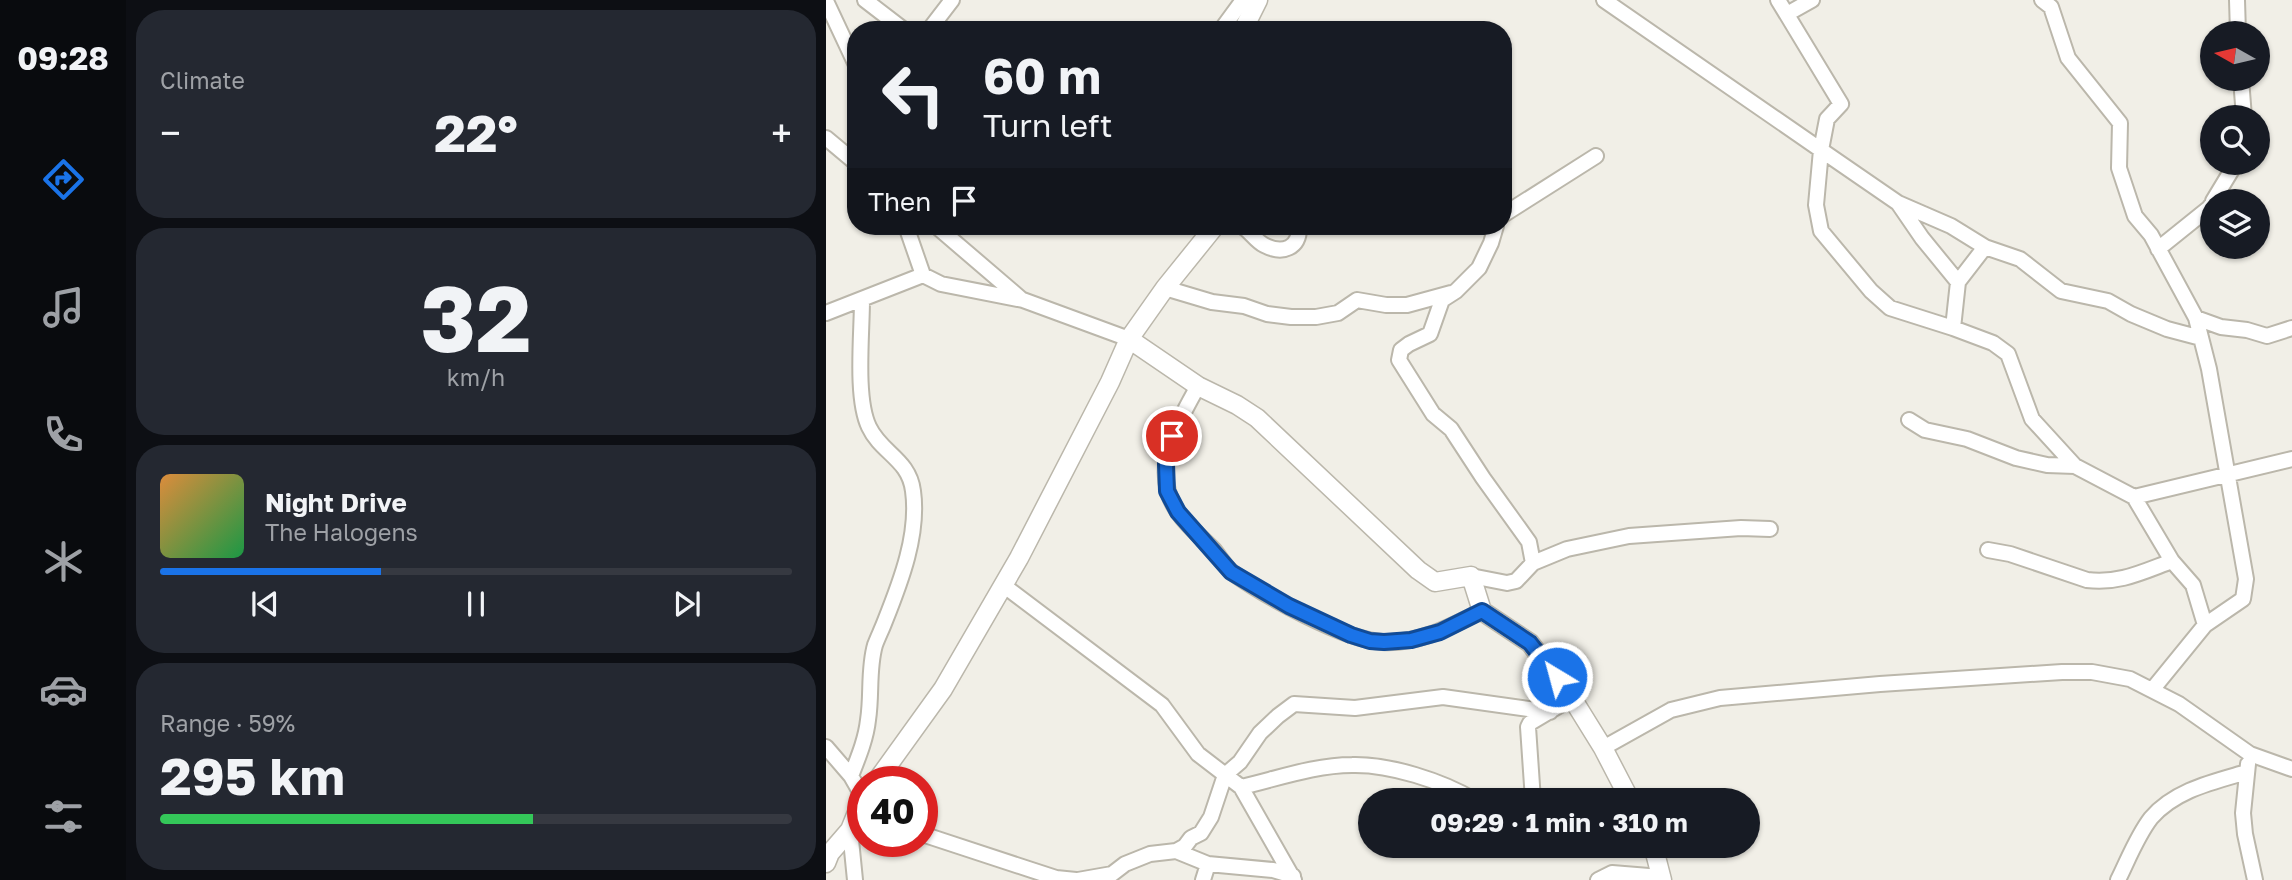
<!DOCTYPE html>
<meta charset="utf-8">
<style>
:root{--surface:#171b24;--page:#242831;--text:#f1f3f6;--muted:#9ea1a6;--line:#363941;--accent:#1a73e8}
body{margin:0;font-family:"Golos Text",sans-serif;background:var(--page);color:var(--text);height:100vh;display:flex;flex-direction:column;font-size:26px;white-space:nowrap}
*{box-sizing:border-box;margin:0}
p{font-size:23px;color:var(--muted)}
.icon{flex:none;width:38px;height:38px;fill:none;stroke:currentColor;stroke-width:2;stroke-linecap:round;stroke-linejoin:round}
.map{position:relative;flex:1;overflow:hidden}
.drawer{display:flex;flex-direction:column;gap:10px;padding:10px;background:#0d0f14;width:700px}
.drawer>*{flex:none}
.top-card{position:absolute;left:21px;top:21px;width:665px;height:214px;border-radius:28px;box-shadow:0 2px 5px #0004;background:#171b24;color:var(--text);overflow:hidden}
.needle{width:46px;rotate:278deg}
.fabs{position:absolute;left:1374px;top:21px;display:grid;gap:14px}
.fabs a{display:grid;place-items:center;width:70px;height:70px;border-radius:50%;background:var(--surface);box-shadow:0 2px 5px #0004;font-size:35px}
.speed{position:absolute;left:21px;top:766px;display:flex;gap:14px;font-size:35px;font-weight:700;text-align:center}
.speed>*{display:grid;place-content:center;width:91px;height:91px;border-radius:50%;background:var(--surface);box-shadow:0 2px 5px #0004;line-height:1}
.speed .limit{border:10px solid #d22;background:#fff;color:#111}
.pin{position:absolute;display:grid;place-items:center;width:60px;height:60px;color:#fff;margin:-30px;border:4px solid #fff;border-radius:50%;box-shadow:0 2px 7px #0007}
.me{position:absolute;width:77px;margin:-38px;rotate:323deg;stroke-linejoin:round;filter:drop-shadow(0 0 5px #0008)}
.turn{display:flex;align-items:center;gap:24px;height:147px;padding:0 21px;font-size:32px}
.turn .icon{width:91px;height:91px;stroke-width:2.5}
.turn b{display:block;font-size:49px;line-height:60px}
.then{display:flex;align-items:center;height:66px;padding:0 21px;background:#0003;gap:14px;font-size:26px}
.big{font-size:52px;font-weight:700;line-height:1.1}
.drawer .tile{flex:1;display:flex;flex-direction:column;justify-content:center;gap:10px;min-width:0;padding:0 24px;border-radius:28px;background:var(--page)}
.drawer .dial{align-items:center;gap:0}
.dial b{font-size:91px;line-height:1}
.song{display:flex;align-items:center;gap:21px}
.cover{width:84px;height:84px;border-radius:10px;background:linear-gradient(135deg,hsl(30 70% 55%),hsl(140 70% 35%))}
.played{height:7px;border-radius:4px;background:linear-gradient(90deg,var(--accent) 35%,var(--line) 35%)}
.keys{display:flex;justify-content:space-around;direction:ltr}
.heat{display:flex;justify-content:space-between;align-items:center;font-size:38px;direction:ltr}
.charge{height:10px;border-radius:5px;background:linear-gradient(90deg,#34c759 59%,var(--line) 0)}
.trip{position:absolute;left:532px;top:788px;width:402px;height:70px;border-radius:35px;background:var(--surface);box-shadow:0 2px 5px #0004;font-weight:700;line-height:70px;text-align:center}
main{display:flex;flex:1;min-height:0}
.tab-bar{display:flex;flex-direction:column;width:126px;justify-content:space-around;align-items:center;background:#090b0e;color:var(--muted)}
.tab-bar .icon{width:49px;height:49px}
.tab-bar .on{color:var(--accent)}
.tab-bar b{font-size:32px;color:var(--text)}
.map>svg:first-child{display:block}
.lines{fill:none;stroke-linecap:round;stroke-linejoin:round}
.minor-casing{stroke:#bbb7ab;stroke-width:18}
.tertiary-casing{stroke:#bbb7ab;stroke-width:21}
.minor{stroke:#fff;stroke-width:14}
.tertiary{stroke:#fff;stroke-width:18}
.route-casing{stroke:#114b97;stroke-width:18}
.route{stroke:#1a73e8;stroke-width:12}
</style>
<main>
<nav class="tab-bar">
<b>09:28</b>
<svg class="icon on" aria-label="directions" viewBox="0 0 24 24"><path d="M12 3l9 9-9 9-9-9zM9 14v-3h6M13 9l2 2-2 2"/></svg>
<svg class="icon" aria-label="music" viewBox="0 0 24 24"><path d="M9 18V5l10-2v13"/><circle cx="6" cy="18" r="3"/><circle cx="16" cy="16" r="3"/></svg>
<svg class="icon" aria-label="phone" viewBox="0 0 24 24"><path d="M5 4h4l2 5-3 2q2 4 5 5l2-3 5 2v4C11 20 4 13 5 4z"/></svg>
<svg class="icon" aria-label="climate" viewBox="0 0 24 24"><path d="M12 3v18M4 7l16 10M4 17L20 7"/></svg>
<svg class="icon" aria-label="car" viewBox="0 0 24 24"><path d="M5 17H2v-5l4-1 3-4h7l3 4 3 1v5h-3M9 17h6M6 11h13"/><circle cx="7" cy="17" r="2"/><circle cx="17" cy="17" r="2"/></svg>
<svg class="icon" aria-label="filters" viewBox="0 0 24 24"><path d="M4 7h16M4 17h16"/><circle cx="9" cy="7" r="2"/><circle cx="15" cy="17" r="2"/></svg>
</nav>
<section class="drawer">
<div class="tile"><p>Climate</p>
<div class="heat"><a>−</a><b class="big">22°</b><a>+</a></div>
</div>
<div class="tile dial"><b>32</b><p>km/h</p></div>
<div class="tile">
<div class="song"><i class="cover"></i><div><b>Night Drive</b><p>The Halogens</p></div></div>
<div class="played"></div>
<div class="keys"><svg class="icon" aria-label="previous" viewBox="0 0 24 24"><path d="M18 5L8 12l10 7zM5 5v14"/></svg><svg class="icon" aria-label="pause" viewBox="0 0 24 24"><path d="M8 5v14M16 5v14"/></svg><svg class="icon" aria-label="next" viewBox="0 0 24 24"><path d="M6 5l10 7-10 7zM19 5v14"/></svg></div>
</div>
<div class="tile"><p>Range · 59%</p><b class="big">295 km</b><div class="charge"></div></div>
</section>
<div class="map">
<svg width="1466" height="880" viewBox="0 0 1466 880">
<rect width="100%" height="100%" fill="#f1efe7"/>
<g class="lines">
<g class="minor-casing">
<path id="minor" d="M39 0 78 30
M778 0 995 150 990 205 995 231 1045 291 1064 308 1127 328
M952 0 1015 104 1001 119 995 150 1072 203 1125 226 1159 247 1194 259 1235 291 1282 301 1305 314 1341 329 1375 338
M1216 0 1225 7 1242 58 1294 123 1293 168 1309 216 1325 235 1370 318 1383 369 1420 579 1417 599 1379 625 1326 690
M1411 0 1412 33
M0 1 30 65
M961 14 986 0
M103 30 126 0
M395 30 417 0
M1415 79 1418 117
M0 138 30 163
M1387 201 1410 163
M1072 203 1096 238 1132 282
M677 215 770 156
M80 226 97 275 115 284 197 300 303 339
M110 226 194 298
M416 226C424 231 430 241 438 245 457 255 474 248 473 226
M670 226 665 243 653 268 630 291 616 300 604 334 583 344 575 350 573 360 607 414 625 429 657 478 703 542 707 563
M1159 247 1132 282 1127 328 1167 343 1182 354 1206 419 1249 466 1308 497 1466 459
M1332 249 1383 208 1386 204
M339 288 386 302 418 306 441 314 465 317H490L512 313 531 300 560 305H581L625 293
M0 313 97 275
M1370 318 1395 327 1421 330 1441 336 1466 328
M372 386C355 417 332 454 342 491 348 515 370 532 387 549 394 557 399 567 407 573 439 596 518 640 556 642 593 644 624 627 656 611
M1083 420 1099 430 1141 439 1190 458 1221 465 1249 466
M1308 497 1346 561 1367 585 1379 625
M1162 550 1184 554 1261 580C1293 584 1316 572 1346 561
M645 576 681 583 690 581 707 563 741 549 803 536 915 528 944 529
M177 585 336 705 372 754 415 787 468 880
M0 747 25 776 37 797
M777 748 845 710 894 698 1054 684 1236 672H1266L1304 679 1353 704 1424 754 1466 769
M1422 764 1417 813 1419 834 1429 880
M25 776C32 758 40 739 42 720 46 695 42 669 49 645 52 637 56 629 59 621 75 581 93 534 87 491 83 459 55 453 43 427 29 398 36 334 36 300
M415 787C450 779 489 765 526 765 564 764 616 781 648 800
M707 800 702 727 704 723 746 698
M24 830 29 880
M96 834 230 878 250 880
M350 851 359 846 365 838 375 833 385 817 399 775 414 762 434 733 452 716 468 704 529 708 617 697 724 712
M252 880 286 874 299 864 324 854 350 851 382 864 447 870 467 876
M377 880 382 864
M772 880 786 873 835 877
M1292 880C1302 860 1311 836 1325 818 1349 790 1387 782 1421 772"/>
</g>
<g class="tertiary-casing">
<path id="tertiary" d="M419 30 420 24 432 0
M303 339 372 386 411 405 431 418 592 570 609 582 645 576 656 611 704 643 746 698 777 748 804 800
M50 782 117 689 193 558 284 382 303 339 339 288 389 226
M827 845 836 880
M0 863 4 853 24 830 37 798"/>
</g>
<use href="#minor" class="minor"/>
<use href="#tertiary" class="tertiary"/>
</g>
<g class="lines">
<g class="route-casing">
<path id="route" d="M346 436 340 464 341 491 352 512 405 572 463 606 525 635 544 641 558 642 585 640 614 632 656 611 704 643 731 677"/>
</g>
<use href="#route" class="route"/>
</g>
</svg>
<div class="fabs">
<a><svg class="needle" viewBox="-14 -14 28 28"><path d="M0-13l5 13h-10z" fill="#e53935"/><path d="M0 13l5-13h-10z" fill="#9ea1a6"/></svg></a>
<a><svg class="icon" aria-label="search" viewBox="0 0 24 24"><circle cx="10" cy="10" r="6"/><path d="M15 15l6 6"/></svg></a>
<a><svg class="icon" aria-label="layers" viewBox="0 0 24 24"><path d="M12 4l9 5-9 5-9-5zM3 14l9 5 9-5"/></svg></a>
</div>
<div class="speed"><div class="limit">40</div></div>
<div class="pin" style="left:346px;top:436px;background:#d93025"><svg class="icon" aria-label="arrive" viewBox="0 0 24 24"><path d="M6 21V4h12l-3 4 3 4H6"/></svg></div>
<svg class="me" style="left:731px;top:677px" viewBox="-20 -20 40 40"><circle r="17" fill="#1a73e8" stroke="#fff" stroke-width="3"/><path d="M0-11L8 9 0 5-8 9z" fill="#fff"/></svg>
<div class="trip">09:29 · 1 min · 310 m</div>
<div class="top-card">
<div class="turn"><svg class="icon" aria-label="left" viewBox="0 0 24 24"><path d="M17 20v-9H6M10 6l-5 5 5 5"/></svg><div><b>60 m</b>Turn left</div></div>
<div class="then">Then<svg class="icon" aria-label="arrive" viewBox="0 0 24 24"><path d="M6 21V4h12l-3 4 3 4H6"/></svg></div>
</div>
</div>
</main>
